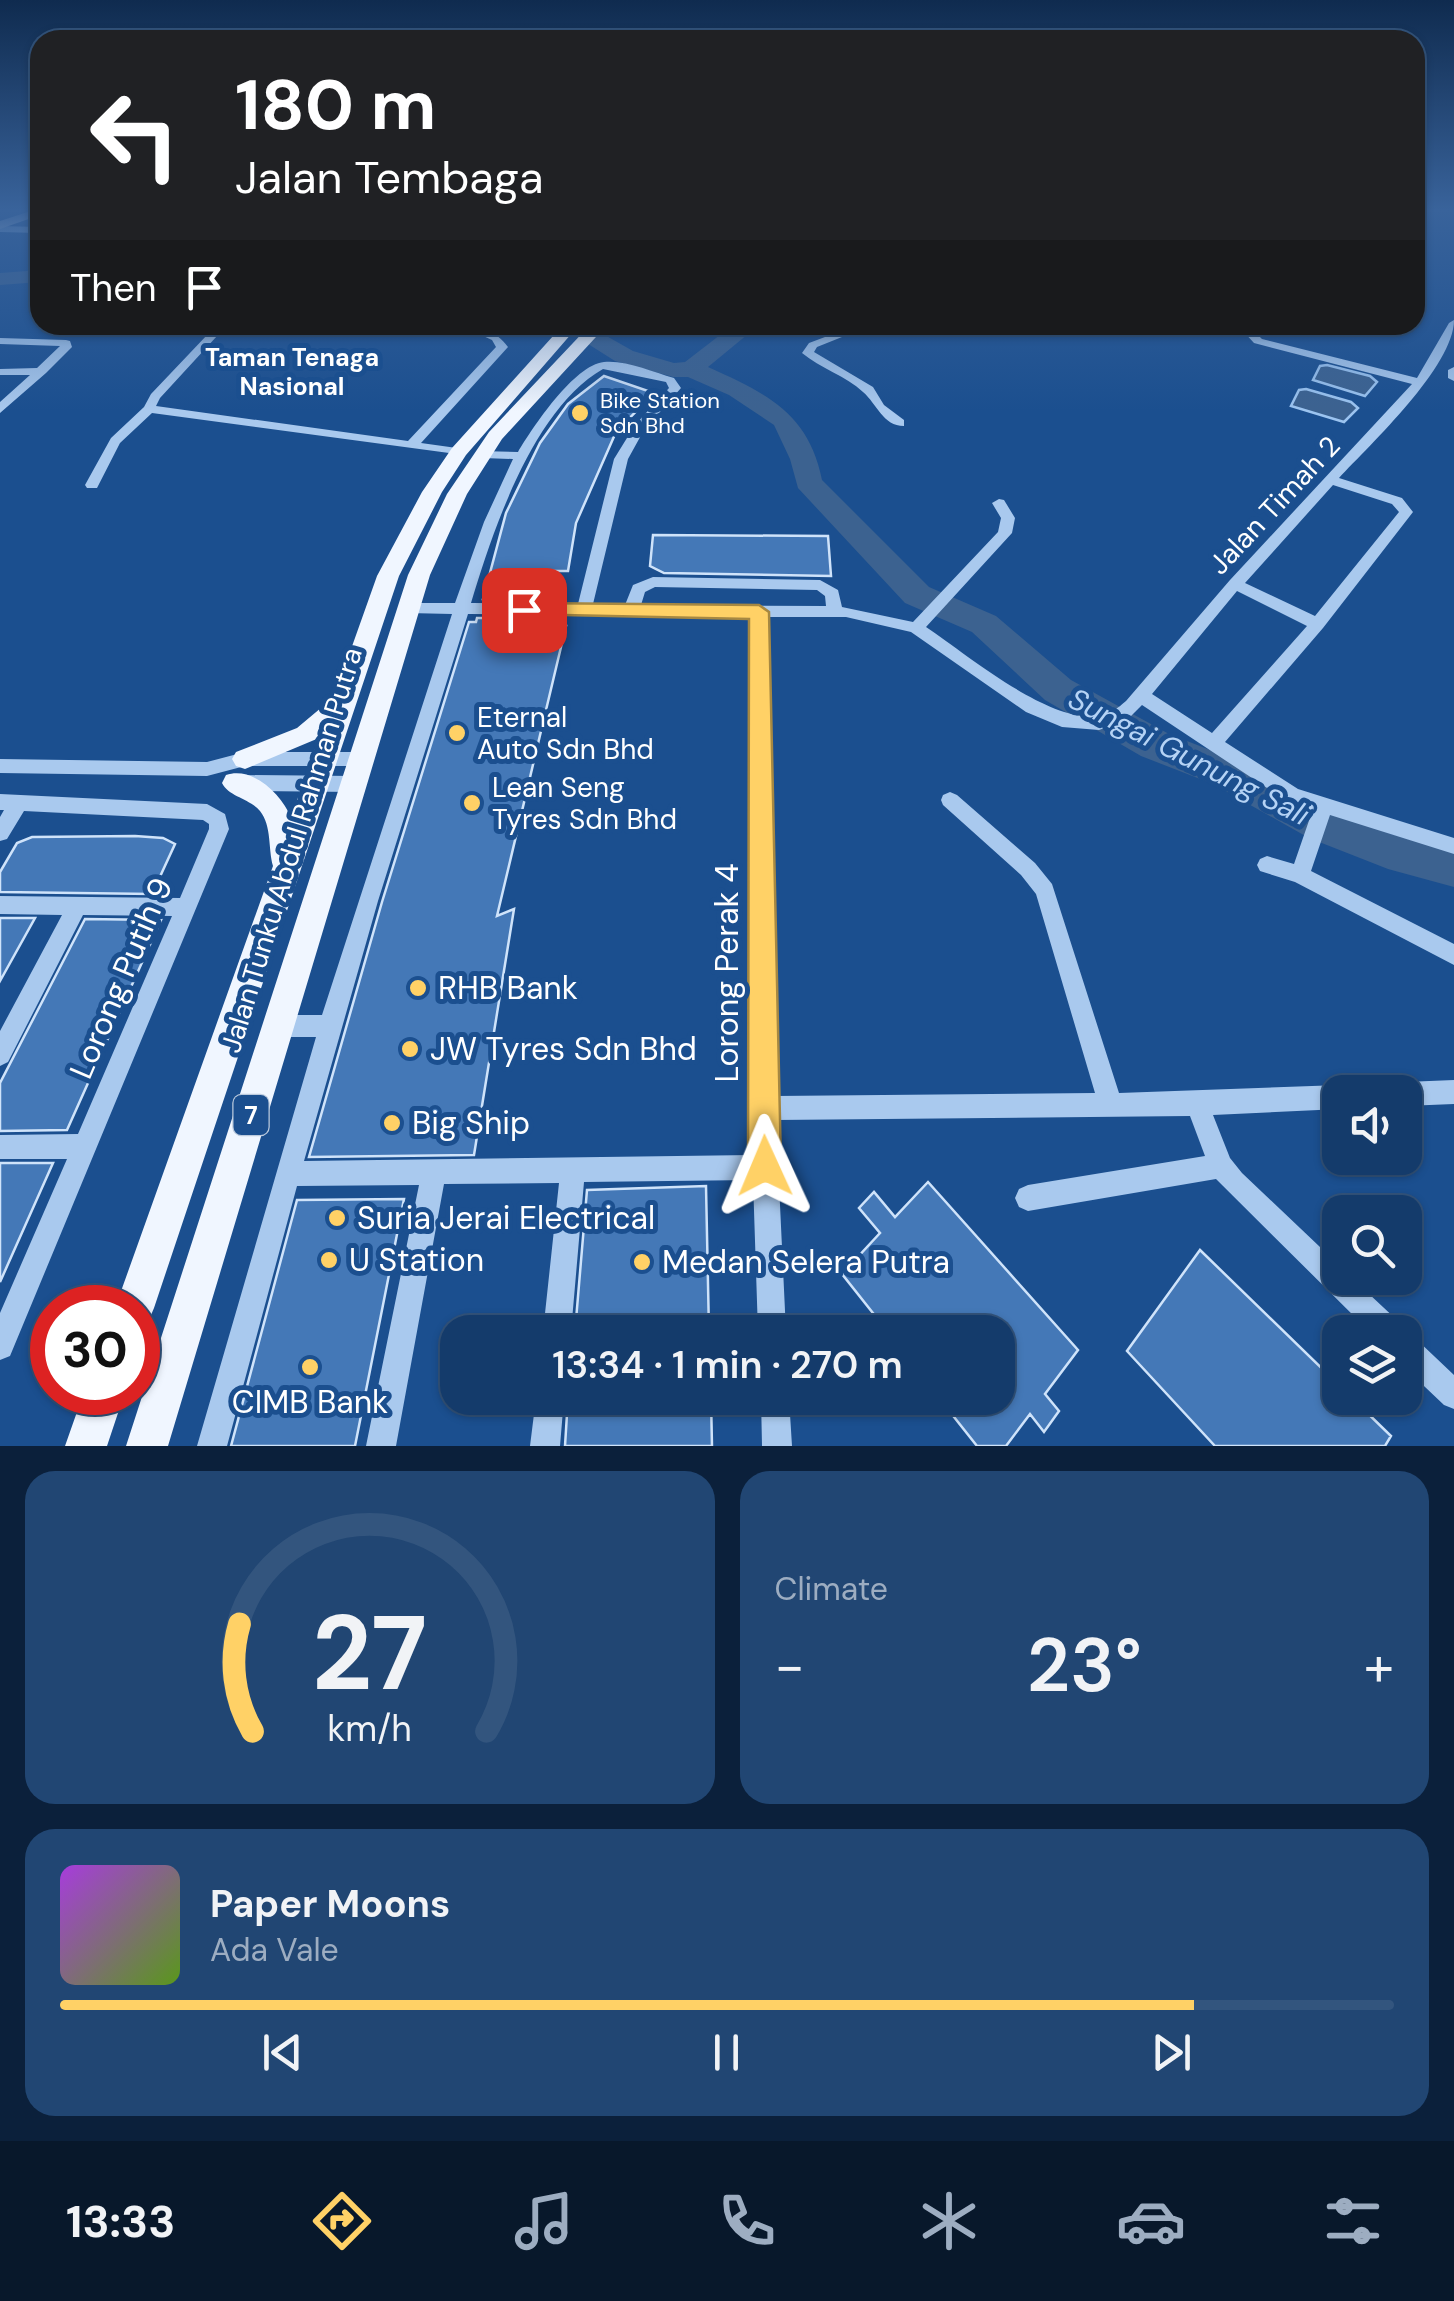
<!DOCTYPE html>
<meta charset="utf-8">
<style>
:root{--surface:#143b6b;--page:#214673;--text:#f1f3f6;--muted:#9dadc1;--line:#33557e;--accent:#ffd166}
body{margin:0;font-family:"DM Sans",sans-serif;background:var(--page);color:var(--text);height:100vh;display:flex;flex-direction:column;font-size:38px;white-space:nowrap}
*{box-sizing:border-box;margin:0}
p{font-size:32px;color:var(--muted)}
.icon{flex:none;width:55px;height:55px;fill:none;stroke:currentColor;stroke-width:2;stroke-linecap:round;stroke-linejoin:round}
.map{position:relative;height:1446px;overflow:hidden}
.panel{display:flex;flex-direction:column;gap:25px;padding:25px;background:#0b203b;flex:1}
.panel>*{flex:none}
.guide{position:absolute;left:30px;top:30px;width:1395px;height:305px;border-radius:30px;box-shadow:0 2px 8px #0004,0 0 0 2px var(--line);background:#202124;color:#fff;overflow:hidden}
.tools{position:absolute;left:1322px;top:1075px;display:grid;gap:20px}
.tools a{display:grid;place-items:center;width:100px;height:100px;border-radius:20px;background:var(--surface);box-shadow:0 2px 8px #0004,0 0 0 2px var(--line);font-size:50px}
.speed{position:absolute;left:30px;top:1285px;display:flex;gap:20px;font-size:50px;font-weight:700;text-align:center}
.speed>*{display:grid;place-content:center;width:130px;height:130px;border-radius:50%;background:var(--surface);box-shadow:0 2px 8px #0004,0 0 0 2px var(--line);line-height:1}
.speed .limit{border:15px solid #d22;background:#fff;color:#111}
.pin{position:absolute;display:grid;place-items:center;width:85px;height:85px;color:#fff;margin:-42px;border-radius:20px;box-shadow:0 5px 15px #0006}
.me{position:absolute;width:110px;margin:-55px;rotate:359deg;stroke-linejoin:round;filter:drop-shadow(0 0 8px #0008)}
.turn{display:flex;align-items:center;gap:35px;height:210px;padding:0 40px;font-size:45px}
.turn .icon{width:130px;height:130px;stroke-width:2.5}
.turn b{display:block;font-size:70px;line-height:85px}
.then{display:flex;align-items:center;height:95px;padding:0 40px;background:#0003;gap:20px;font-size:38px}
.big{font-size:75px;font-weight:600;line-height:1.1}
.panel .widget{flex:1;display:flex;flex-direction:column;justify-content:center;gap:15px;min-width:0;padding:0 35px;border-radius:30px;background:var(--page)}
.panel .dial{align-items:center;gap:0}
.dial svg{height:260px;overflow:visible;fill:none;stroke:var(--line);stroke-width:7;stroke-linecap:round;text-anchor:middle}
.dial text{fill:var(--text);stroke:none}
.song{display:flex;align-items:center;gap:30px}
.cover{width:120px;height:120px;border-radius:15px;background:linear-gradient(135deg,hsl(280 70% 55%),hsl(90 70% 35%))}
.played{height:10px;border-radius:5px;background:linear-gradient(90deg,var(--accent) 85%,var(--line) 85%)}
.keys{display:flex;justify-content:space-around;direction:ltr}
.heat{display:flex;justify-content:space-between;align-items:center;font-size:55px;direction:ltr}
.panel .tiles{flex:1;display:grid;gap:25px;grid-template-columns:1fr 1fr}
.widget:last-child{grid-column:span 2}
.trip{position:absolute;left:440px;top:1315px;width:575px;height:100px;border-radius:30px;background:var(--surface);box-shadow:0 2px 8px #0004,0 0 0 2px var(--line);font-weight:600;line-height:100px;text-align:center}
.tabs{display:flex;height:160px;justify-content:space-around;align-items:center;background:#08182b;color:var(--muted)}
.tabs .icon{width:70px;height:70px}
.tabs .on{color:var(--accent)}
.tabs b{font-size:45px;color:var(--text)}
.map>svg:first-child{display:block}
.water{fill:#3c6290;stroke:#9cc4f0;stroke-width:2.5}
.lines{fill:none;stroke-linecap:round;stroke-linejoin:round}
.river{fill:#3c6290;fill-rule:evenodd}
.building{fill:#4478b7;stroke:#cfe3fa;stroke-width:2.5}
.minor{fill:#a9c9ee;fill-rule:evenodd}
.major{fill:#f0f6ff;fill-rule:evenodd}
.route{fill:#ffd166;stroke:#a68842;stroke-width:2.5}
.poi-dot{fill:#ffd166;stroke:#1b4f8f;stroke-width:4}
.labels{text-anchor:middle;stroke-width:10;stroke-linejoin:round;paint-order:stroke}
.far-poi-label{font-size:22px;fill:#fff;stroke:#1b4f8f;text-anchor:start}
.far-neighbourhood-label{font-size:25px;font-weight:bold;fill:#fff;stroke:#1b4f8f}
.shield{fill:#1b4f8f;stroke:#bbcadd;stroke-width:2.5}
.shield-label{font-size:25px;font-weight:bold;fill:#fff}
.street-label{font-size:28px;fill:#fff;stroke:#1b4f8f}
.poi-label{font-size:28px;fill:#fff;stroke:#1b4f8f;text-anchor:start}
.water-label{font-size:30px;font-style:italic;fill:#b5d3f5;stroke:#1b4f8f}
.near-street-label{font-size:32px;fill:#fff;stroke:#1b4f8f}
.near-poi-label{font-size:32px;fill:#fff;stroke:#1b4f8f;text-anchor:start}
</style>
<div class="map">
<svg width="1454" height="1446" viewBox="0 0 1454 1446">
<rect width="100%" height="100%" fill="#1b4f8f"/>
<path class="water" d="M1327 365 1370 376 1377 382 1365 396 1313 380 1320 366Z
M1306 389 1351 402 1358 408 1344 422 1291 406 1299 390Z"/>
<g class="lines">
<path class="river" d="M40 270V282L0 285V273Z
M558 325H587L633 351 674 363 685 362 733 325H759L708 367C766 393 809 413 822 480L929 587 996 616 1071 680 1169 734 1241 762 1339 814 1391 834 1454 849V887L1388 869 1309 838 1213 784 1141 756 1045 700 972 632 905 603 798 488 790 459 774 425 729 395 688 377H673L615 361Z"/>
</g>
<path class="building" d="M604 376 654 393 616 432 576 523 568 571H546L539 600 483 599 506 513 540 443 568 404Z
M653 535 828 536 831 576 664 573 650 566Z
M477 618H535L533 625 566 626 497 916 514 909 474 1155 309 1157 382 902 469 622H476Z
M135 836 163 838 175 844 152 894 0 892V872L17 843 32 837Z
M0 918H35L0 981Z
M85 919 161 920 67 1130 0 1131V1083Z
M0 1163H53L0 1282Z
M928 1182 1078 1350 1045 1394 1059 1411 1044 1432 1030 1414 1006 1446H977L939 1398H998V1332H888L842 1274 880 1233 859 1208 874 1192 895 1217Z
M706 1186 709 1332H575L587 1190Z
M404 1199 355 1446H231L297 1200Z
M1200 1250 1340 1386V1398H1352L1391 1436 1385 1446H1215L1127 1351Z
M568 1398H711L712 1446H565Z"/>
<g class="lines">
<path class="minor" d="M0 226 40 227V233L0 232Z
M1454 320C1454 366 1371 444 1339 478L1402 498 1413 512 1323 628 1225 742 1298 789 1454 838V854L1330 815 1311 871 1454 944V965L1295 882 1260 871 1257 865 1260 859 1267 856 1294 864 1313 809 1285 800 1142 705 1127 720 1099 730 1062 727 1026 712 911 632 846 617H767L775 1096 1095 1093 1036 894 1021 875 943 805 941 800 943 795 950 792 957 795 1035 863 1052 884 1119 1093 1340 1085 1348 1089 1350 1092H1340V1109L1213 1115 1230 1158 1242 1173 1340 1266V1278H1352L1399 1322 1403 1332H1370L1216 1179 1028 1211 1019 1207 1015 1198 1019 1189 1028 1185 1205 1156 1190 1116 776 1120 786 1332H758L753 1180 584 1182 571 1332H543L559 1183 444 1184 396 1446H366L419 1185 297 1186 227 1446H197L316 1037H279L271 1034 268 1026 271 1018 279 1015H322L452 614 408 613 400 608 408 603H455L484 522 513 459 483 458 477 454 478 451 518 452C533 427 574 365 604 362 627 360 652 372 674 378L681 388 644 430 628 459 593 604 625 605 633 585 653 577 820 580 838 590 842 607 913 622 998 532 1001 518 992 503 999 499 1004 500 1015 518 1012 533 926 627C968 655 1048 723 1098 716 1109 715 1118 708 1126 701L1230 580 1412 384 1254 343 1242 330 1245 325H1256L1253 330 1262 339 1417 378 1449 323ZM603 369 666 382 669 388 635 425 614 459 578 604 471 603C493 530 533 409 603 369ZM1333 485 1392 504 1399 512 1315 616 1245 583ZM655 587 817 590 825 596 826 606 641 605 645 592ZM1237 591 1307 626 1212 733 1152 694ZM468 614 751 616 752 1155 304 1161 378 901Z
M459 325C478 325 496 330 508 347L421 443 464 449V455L152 413 120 443 97 488H87L85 485 111 438 144 407 151 394 208 334 217 336 160 398 156 406 408 441 496 347 492 340Z
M857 325H872L817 347 814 352 873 387 884 405 904 420V426C883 426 877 404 863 392 846 376 820 368 802 353L809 343Z
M0 338 66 340 70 341 72 347 46 373 0 413V402L30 375H0V369L37 368 60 346 0 344Z
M1454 367V381L1448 378V370Z
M245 752H362L368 754 371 759 368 764 362 766H245L207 776 0 773V759L207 762Z
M240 775 355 776 362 779 364 784 362 789 355 792 240 791 233 788 231 783 233 778Z
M0 794 207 804 225 814 229 829 10 1356 0 1360V1313L67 1159H0V1135L78 1134 172 916 83 915 8 1062 0 1066V1031L62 915 0 914V896L180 898 209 829V824L203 820 24 811 7 839 0 841V817L4 810H0Z
M1454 1080V1104L1405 1106V1092H1394L1397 1086 1405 1082Z
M1405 1334 1415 1338 1454 1375V1409L1444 1405 1405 1368Z
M536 1398H564L560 1446H530Z
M761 1398H789L792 1446H762Z"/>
<path class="major" d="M40 208V215L0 229V221Z
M563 325H579L466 455 442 492 399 576 154 1308 148 1322 138 1326V1308H115L273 866C268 849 272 826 260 811 249 798 229 797 222 783L226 775C253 766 281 794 291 817L319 738 245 769 236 766 232 759 236 752 297 728 334 697 377 576 422 492 452 448Z
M590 325H607L502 439 467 494 430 575 168 1446H126L408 575 447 494 489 432Z
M84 1392H125L107 1446H65Z"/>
</g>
<linearGradient id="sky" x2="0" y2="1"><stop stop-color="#0f2b4f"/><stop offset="0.51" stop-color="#39639b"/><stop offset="1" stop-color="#39639b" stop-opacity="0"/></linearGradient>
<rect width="1454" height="411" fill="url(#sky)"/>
<path class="route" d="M524 603 759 605 769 612 781 1166 776 1178 765 1183 753 1178 748 1166 749 619 517 614 514 610Z"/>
<g class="poi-dot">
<circle cx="580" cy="413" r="10"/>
<circle cx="457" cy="733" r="10"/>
<circle cx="472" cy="803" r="10"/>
<circle cx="418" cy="988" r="10"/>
<circle cx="410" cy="1049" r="10"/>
<circle cx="392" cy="1123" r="10"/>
<circle cx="337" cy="1218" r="10"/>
<circle cx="329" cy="1260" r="10"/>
<circle cx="642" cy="1262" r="10"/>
<circle cx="310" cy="1367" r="10"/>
</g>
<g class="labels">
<g class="far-poi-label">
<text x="600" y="408">Bike Station<tspan x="600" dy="25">Sdn Bhd</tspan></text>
</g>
<g class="far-neighbourhood-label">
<text x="292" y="366">Taman Tenaga<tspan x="292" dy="29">Nasional</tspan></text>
</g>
<rect class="shield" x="233.5" y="1095" width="35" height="40" rx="8"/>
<g class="shield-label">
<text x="251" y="1124">7</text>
</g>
<g class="street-label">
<text transform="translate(1274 505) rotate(-47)" y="10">Jalan Timah 2</text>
<text transform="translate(291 850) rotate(-73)" y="10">Jalan Tunku Abdul Rahman Putra</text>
</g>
<g class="poi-label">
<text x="477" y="727">Eternal<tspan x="477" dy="32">Auto Sdn Bhd</tspan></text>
<text x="492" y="797">Lean Seng<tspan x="492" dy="32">Tyres Sdn Bhd</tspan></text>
</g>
<g class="water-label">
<text transform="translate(1189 757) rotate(27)" y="10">Sungai Gunung Sali</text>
</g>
<g class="near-street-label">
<text transform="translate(727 973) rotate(-90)" y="11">Lorong Perak 4</text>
<text transform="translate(121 978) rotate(-67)" y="11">Lorong Putih 9</text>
</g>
<g class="near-poi-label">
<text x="438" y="999">RHB Bank</text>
<text x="430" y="1060">JW Tyres Sdn Bhd</text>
<text x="412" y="1134">Big Ship</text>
<text x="357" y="1229">Suria Jerai Electrical</text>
<text x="349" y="1271">U Station</text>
<text x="662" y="1273">Medan Selera Putra</text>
<text x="310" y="1413" text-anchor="middle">CIMB Bank</text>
</g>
</g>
</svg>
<div class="tools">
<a><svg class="icon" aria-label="sound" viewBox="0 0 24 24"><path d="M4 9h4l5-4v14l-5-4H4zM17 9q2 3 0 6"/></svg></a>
<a><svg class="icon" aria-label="search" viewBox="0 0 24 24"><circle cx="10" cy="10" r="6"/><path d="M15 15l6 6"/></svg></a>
<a><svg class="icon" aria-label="layers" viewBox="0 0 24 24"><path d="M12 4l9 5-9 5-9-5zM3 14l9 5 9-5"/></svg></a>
</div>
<div class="speed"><div class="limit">30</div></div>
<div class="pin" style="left:524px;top:610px;background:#d93025"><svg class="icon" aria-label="arrive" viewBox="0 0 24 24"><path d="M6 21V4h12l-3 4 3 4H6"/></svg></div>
<svg class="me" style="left:765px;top:1166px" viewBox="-20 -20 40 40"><path d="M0-17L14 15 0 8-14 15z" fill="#ffd166" stroke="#fff" stroke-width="4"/></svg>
<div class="trip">13:34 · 1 min · 270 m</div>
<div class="guide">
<div class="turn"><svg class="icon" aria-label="left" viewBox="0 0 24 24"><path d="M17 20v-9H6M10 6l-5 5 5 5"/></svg><div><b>180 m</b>Jalan Tembaga</div></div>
<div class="then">Then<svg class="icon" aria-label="arrive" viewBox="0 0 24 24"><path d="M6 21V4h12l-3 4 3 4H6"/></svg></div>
</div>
</div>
<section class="panel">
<div class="tiles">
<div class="widget dial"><svg viewBox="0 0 100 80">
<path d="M14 69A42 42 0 1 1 86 69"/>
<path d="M14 69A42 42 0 0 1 10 36" stroke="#ffd166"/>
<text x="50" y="56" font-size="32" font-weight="700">27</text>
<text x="50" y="72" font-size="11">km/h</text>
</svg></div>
<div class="widget"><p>Climate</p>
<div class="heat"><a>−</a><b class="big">23°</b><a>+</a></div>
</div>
<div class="widget">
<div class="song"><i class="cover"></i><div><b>Paper Moons</b><p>Ada Vale</p></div></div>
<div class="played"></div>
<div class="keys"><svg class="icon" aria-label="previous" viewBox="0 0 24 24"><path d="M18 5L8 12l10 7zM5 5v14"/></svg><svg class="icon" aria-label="pause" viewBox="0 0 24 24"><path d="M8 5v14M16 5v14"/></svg><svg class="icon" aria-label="next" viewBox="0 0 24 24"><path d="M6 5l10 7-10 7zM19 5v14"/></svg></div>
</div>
</div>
</section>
<nav class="tabs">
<b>13:33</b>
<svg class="icon on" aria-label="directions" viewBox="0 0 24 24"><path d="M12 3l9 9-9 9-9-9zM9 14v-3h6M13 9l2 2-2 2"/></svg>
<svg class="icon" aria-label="music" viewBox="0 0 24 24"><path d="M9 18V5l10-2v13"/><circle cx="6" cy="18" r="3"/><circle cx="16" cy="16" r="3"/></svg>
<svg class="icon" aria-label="phone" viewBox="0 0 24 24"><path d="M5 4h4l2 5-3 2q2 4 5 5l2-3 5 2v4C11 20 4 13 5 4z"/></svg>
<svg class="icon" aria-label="climate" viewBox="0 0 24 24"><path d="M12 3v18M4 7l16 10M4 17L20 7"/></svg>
<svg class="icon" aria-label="car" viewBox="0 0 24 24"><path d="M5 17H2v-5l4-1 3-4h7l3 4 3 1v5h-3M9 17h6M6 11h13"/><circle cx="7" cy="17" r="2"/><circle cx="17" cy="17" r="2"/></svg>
<svg class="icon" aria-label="filters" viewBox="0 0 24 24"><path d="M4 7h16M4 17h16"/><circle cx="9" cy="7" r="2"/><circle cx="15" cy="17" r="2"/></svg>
</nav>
